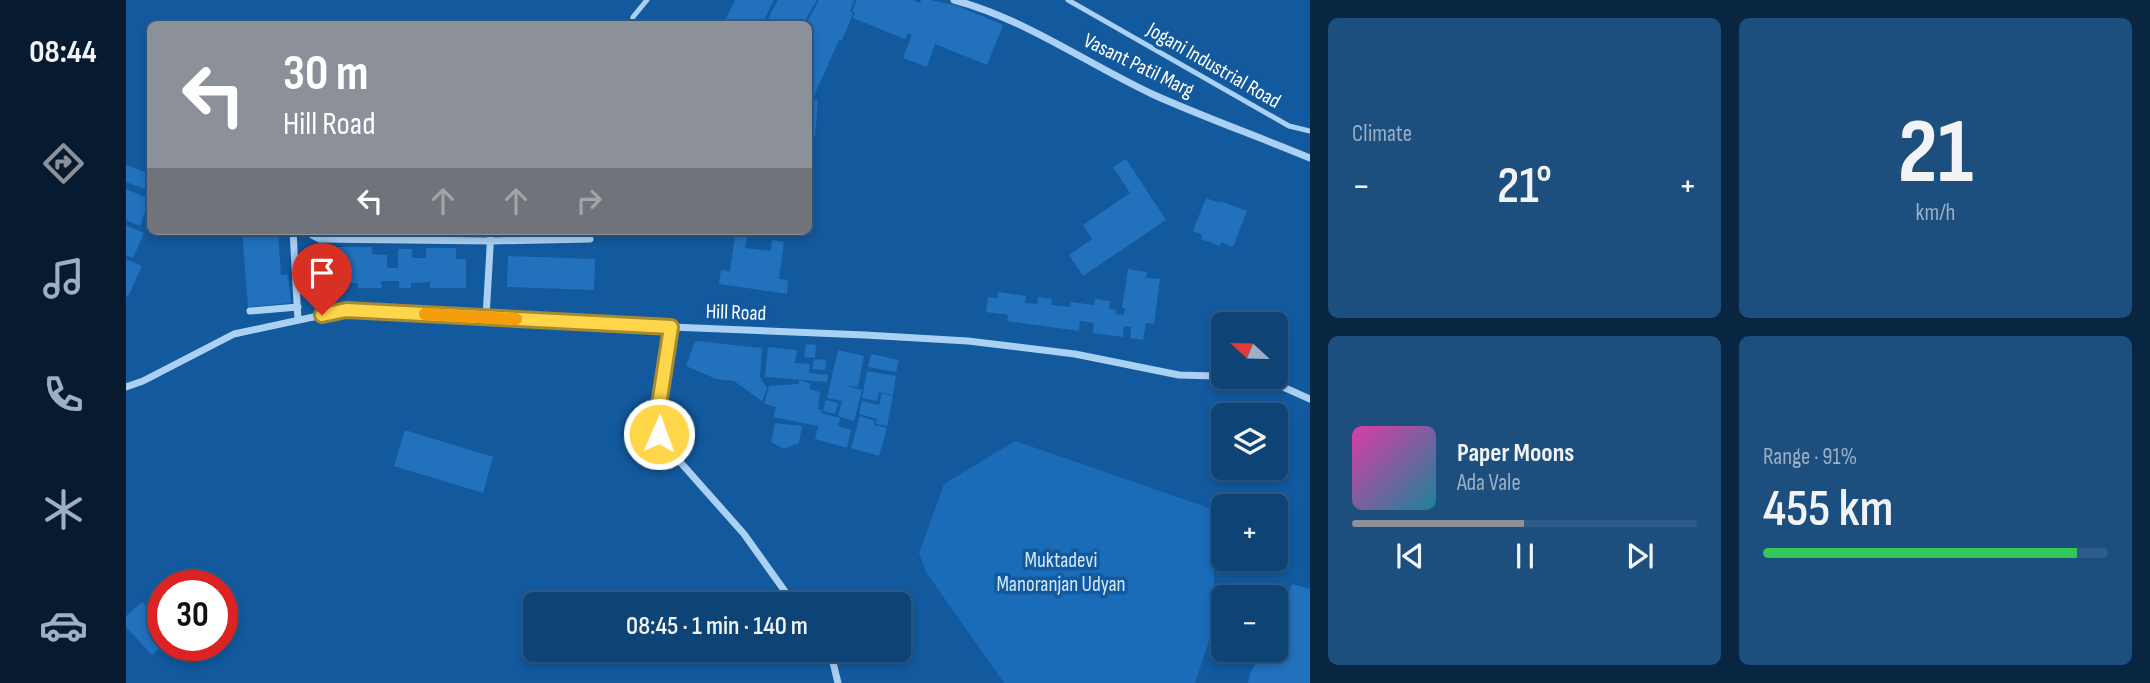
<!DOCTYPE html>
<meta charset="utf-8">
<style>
:root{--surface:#0e4376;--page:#1c4e7e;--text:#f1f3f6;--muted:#9bb0c5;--line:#2e5c88;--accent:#8c9099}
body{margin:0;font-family:"Sofia Sans Condensed",sans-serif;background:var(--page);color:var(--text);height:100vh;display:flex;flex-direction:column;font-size:26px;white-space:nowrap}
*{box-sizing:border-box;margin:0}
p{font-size:23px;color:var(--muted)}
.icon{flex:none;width:38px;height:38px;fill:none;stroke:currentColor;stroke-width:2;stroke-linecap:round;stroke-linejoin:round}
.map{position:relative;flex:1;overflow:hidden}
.panel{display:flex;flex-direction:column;gap:18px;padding:18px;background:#082541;width:840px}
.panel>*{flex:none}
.top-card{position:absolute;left:21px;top:21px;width:665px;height:214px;border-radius:10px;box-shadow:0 4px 10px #0003,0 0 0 2px var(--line);background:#8c9099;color:#fff;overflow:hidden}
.needle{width:46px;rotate:292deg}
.buttons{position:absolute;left:1085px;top:312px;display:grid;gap:14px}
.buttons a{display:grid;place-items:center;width:77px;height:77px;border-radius:10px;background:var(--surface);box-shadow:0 4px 10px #0003,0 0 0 2px var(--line);font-size:35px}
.speed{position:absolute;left:21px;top:570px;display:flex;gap:14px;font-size:35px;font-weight:700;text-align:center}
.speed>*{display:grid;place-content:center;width:91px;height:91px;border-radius:50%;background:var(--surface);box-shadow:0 4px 10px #0003,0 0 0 2px var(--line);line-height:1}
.speed .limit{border:10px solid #d22;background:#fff;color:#111}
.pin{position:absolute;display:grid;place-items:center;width:60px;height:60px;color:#fff;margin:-72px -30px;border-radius:50% 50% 50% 0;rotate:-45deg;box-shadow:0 0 7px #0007}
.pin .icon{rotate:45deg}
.me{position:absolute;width:77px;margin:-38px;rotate:2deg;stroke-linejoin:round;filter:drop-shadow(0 0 5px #0008)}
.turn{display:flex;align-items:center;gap:24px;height:147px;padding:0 21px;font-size:32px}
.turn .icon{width:91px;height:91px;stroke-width:2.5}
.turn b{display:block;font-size:49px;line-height:60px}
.lanes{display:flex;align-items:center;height:66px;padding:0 21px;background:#0003;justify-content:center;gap:35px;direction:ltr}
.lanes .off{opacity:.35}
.big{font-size:52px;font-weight:600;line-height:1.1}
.panel .tile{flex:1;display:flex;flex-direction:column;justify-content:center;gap:10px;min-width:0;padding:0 24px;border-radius:10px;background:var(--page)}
.panel .dial{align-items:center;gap:0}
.dial b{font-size:91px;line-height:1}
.song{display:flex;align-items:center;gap:21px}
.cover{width:84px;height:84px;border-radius:10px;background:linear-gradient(135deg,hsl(320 70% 55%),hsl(190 70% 35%))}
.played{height:7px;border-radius:4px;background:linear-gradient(90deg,var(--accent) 50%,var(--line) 50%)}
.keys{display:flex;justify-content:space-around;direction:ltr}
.heat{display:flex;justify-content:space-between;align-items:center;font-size:38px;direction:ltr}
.charge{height:10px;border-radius:5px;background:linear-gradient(90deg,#34c759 91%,var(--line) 0)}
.panel .tiles{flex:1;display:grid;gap:18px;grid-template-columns:repeat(2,1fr)}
.trip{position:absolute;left:397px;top:592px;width:388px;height:70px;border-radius:10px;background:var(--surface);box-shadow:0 4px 10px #0003,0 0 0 2px var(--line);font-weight:600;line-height:70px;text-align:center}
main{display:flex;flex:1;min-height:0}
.tab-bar{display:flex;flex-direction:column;width:126px;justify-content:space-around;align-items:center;background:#061b2f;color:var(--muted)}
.tab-bar .icon{width:49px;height:49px}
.tab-bar .active{color:var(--accent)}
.tab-bar b{font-size:32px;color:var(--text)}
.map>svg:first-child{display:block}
.green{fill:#1a6cb9}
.building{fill:#2171bd}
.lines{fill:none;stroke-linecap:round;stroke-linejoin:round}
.service{stroke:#aad0f4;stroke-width:5}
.minor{stroke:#aad0f4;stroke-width:7}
.route-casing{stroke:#a68a30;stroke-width:18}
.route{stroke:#ffd54a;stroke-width:12}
.slow{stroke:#f59e0b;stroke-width:12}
.labels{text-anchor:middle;stroke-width:7;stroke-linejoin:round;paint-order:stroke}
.street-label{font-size:21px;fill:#fff;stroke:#12599e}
.park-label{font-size:21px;fill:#d2e9fe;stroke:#12599e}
</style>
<main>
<nav class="tab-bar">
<b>08:44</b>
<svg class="icon active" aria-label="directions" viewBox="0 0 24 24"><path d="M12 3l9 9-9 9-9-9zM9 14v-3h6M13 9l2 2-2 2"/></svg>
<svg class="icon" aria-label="music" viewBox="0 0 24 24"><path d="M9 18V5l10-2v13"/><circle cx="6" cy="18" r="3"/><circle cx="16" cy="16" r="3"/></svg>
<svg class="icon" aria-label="phone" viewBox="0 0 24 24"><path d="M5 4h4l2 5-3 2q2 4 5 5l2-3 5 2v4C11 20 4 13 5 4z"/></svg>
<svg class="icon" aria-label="climate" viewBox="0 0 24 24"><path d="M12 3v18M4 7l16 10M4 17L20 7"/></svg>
<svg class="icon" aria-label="car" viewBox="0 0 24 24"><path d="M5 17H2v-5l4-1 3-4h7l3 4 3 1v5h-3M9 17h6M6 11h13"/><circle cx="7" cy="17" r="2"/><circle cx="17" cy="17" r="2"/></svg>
</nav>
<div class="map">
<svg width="1184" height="683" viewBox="0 0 1184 683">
<rect width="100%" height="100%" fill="#12599e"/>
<path class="green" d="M889 441 1089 510 1087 629 1069 683H878L800 572 793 553 818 484Z"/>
<path class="building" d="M609 0H648L636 24H597Z
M652 0H691L677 24H639Z
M693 0H728L724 11 727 14 716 40H713L688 96 682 95V24H680Z
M731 0H786L794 3 795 0H805L832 6 877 25 861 65 809 44 801 67 777 58 786 35 782 33 779 39 727 18 729 13 726 11Z
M682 99 692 100 689 136H682Z
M1000 159 1040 220 957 276 943 255 966 239 957 225 1004 193 987 167Z
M0 165 24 174V191L0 182Z
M0 189 24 199 14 226 0 220Z
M1080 198 1093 203 1094 201 1121 211 1107 247 1095 242 1094 246 1075 239 1076 235 1067 231Z
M0 225 18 233 7 258 0 255Z
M80 231H104L103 237 80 232Z
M116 231H152L155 275 162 274 165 303 122 307Z
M609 235 621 237 619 248 645 251 646 240 658 242 653 279 662 280 661 294 593 284 595 270 604 271Z
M211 247H246V254L261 255V268H272V249H286V258H300V248H330V259H340V288H304V282L285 283V288H273V281H255L256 288H232V283H216V288L191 289V264H196V255H211Z
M382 256 469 259 468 290 381 287Z
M0 259 16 266 2 297 0 296Z
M1002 269 1021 272 1020 278 1034 279 1028 324 1020 323 1017 340 1004 338 1005 327 998 326 997 337 967 333 968 323 954 321 953 331 881 321 882 315 860 312 862 297 871 298 872 292 900 296 899 303 911 304 912 297 926 299 925 305 944 307 945 302 968 305 969 299 984 301 983 309 990 310 989 314 998 315 999 308H996Z
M569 341 636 348 634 377 641 388 636 401 608 381 590 379 560 366Z
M680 344 690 345 689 358 678 357Z
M642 347 671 350 669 363 684 364 683 373 702 375 701 382 639 377Z
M712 350 738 356 732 387 718 385 736 390 728 421 712 416 716 401 701 398Z
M745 354 773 360 770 372 742 367Z
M688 359 700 360 699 370 686 369Z
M741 371 770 376 767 395 753 392 751 401 736 398Z
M674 380 685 384 683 389 694 392 692 409 696 410 695 413 714 418 712 426 725 430 721 448 689 439 692 426 647 417 650 407 638 404 643 386 672 384Z
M756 393 767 396 761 426 750 424 751 419 733 414 736 401 753 405Z
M700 400 712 403 709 414 697 411Z
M734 416 749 421 748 425 761 428 753 456 725 448Z
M649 423 676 426 673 443 658 449 645 442Z
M279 430 367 457 357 493 268 466Z
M1166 584 1184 589V683H1122L1124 673 1139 649H1150V636Z
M16 602 37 625V645L26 655 0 627V616Z"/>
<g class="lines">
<path class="service" d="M942 0 1163 126 1184 131
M506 24 507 17 521 0"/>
<path class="minor" d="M828 0C899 19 960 63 1026 94 1077 117 1131 136 1184 158
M167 231 172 320
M185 231 186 235 194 239 365 241 464 239
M124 311 172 307
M360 317 365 231
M545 327 531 418 533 434 540 446 618 534 668 604
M0 387 17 381 108 334 220 310 545 327 739 335 842 341 949 354 1053 375 1090 376 1146 382 1184 399
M701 649 705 654 712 683"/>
</g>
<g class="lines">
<g class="route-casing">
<path id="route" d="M196 315 220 310 545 327 531 418 533 434"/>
</g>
<use href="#route" class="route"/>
<path class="slow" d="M299 314 390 319"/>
</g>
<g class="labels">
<g class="street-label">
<text transform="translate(1013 65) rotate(26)" y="7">Vasant Patil Marg</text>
<text transform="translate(1088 65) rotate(30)" y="7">Jogani Industrial Road</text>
<text transform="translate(610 312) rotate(2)" y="7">Hill Road</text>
</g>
<g class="park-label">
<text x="935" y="567">Muktadevi<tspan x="935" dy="24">Manoranjan Udyan</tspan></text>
</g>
</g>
</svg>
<div class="buttons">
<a><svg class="needle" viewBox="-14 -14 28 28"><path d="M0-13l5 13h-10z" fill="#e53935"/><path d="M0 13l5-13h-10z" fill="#9bb0c5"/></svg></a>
<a><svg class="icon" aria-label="layers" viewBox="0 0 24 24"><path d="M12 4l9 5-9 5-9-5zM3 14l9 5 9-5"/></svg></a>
<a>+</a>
<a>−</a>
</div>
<div class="speed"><div class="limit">30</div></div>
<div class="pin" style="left:196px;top:315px;background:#d93025"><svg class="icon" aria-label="arrive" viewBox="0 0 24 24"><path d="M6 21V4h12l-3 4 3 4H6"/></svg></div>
<svg class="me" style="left:533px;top:434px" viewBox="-20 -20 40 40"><circle r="17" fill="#ffd54a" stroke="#fff" stroke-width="3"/><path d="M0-11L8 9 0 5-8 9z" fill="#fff"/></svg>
<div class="trip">08:45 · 1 min · 140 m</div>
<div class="top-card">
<div class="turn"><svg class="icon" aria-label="left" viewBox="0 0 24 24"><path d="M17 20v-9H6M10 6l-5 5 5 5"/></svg><div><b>30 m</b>Hill Road</div></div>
<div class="lanes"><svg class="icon" aria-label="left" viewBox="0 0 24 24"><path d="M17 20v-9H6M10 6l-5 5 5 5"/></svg><svg class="icon off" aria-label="ahead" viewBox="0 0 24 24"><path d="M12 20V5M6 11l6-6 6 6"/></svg><svg class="icon off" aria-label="ahead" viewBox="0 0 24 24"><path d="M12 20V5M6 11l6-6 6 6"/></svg><svg class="icon off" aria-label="right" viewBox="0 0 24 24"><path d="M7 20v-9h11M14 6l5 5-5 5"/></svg></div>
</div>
</div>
<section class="panel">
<div class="tiles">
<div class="tile"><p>Climate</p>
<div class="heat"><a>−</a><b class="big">21°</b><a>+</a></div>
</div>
<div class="tile dial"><b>21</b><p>km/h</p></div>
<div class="tile">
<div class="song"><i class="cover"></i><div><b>Paper Moons</b><p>Ada Vale</p></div></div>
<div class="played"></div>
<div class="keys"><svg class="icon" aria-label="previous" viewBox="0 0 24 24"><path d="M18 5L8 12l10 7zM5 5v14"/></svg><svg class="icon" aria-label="pause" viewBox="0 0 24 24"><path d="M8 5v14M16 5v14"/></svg><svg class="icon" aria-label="next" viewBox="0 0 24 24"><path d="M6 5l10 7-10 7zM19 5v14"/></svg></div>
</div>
<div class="tile"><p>Range · 91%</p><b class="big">455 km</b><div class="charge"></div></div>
</div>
</section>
</main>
